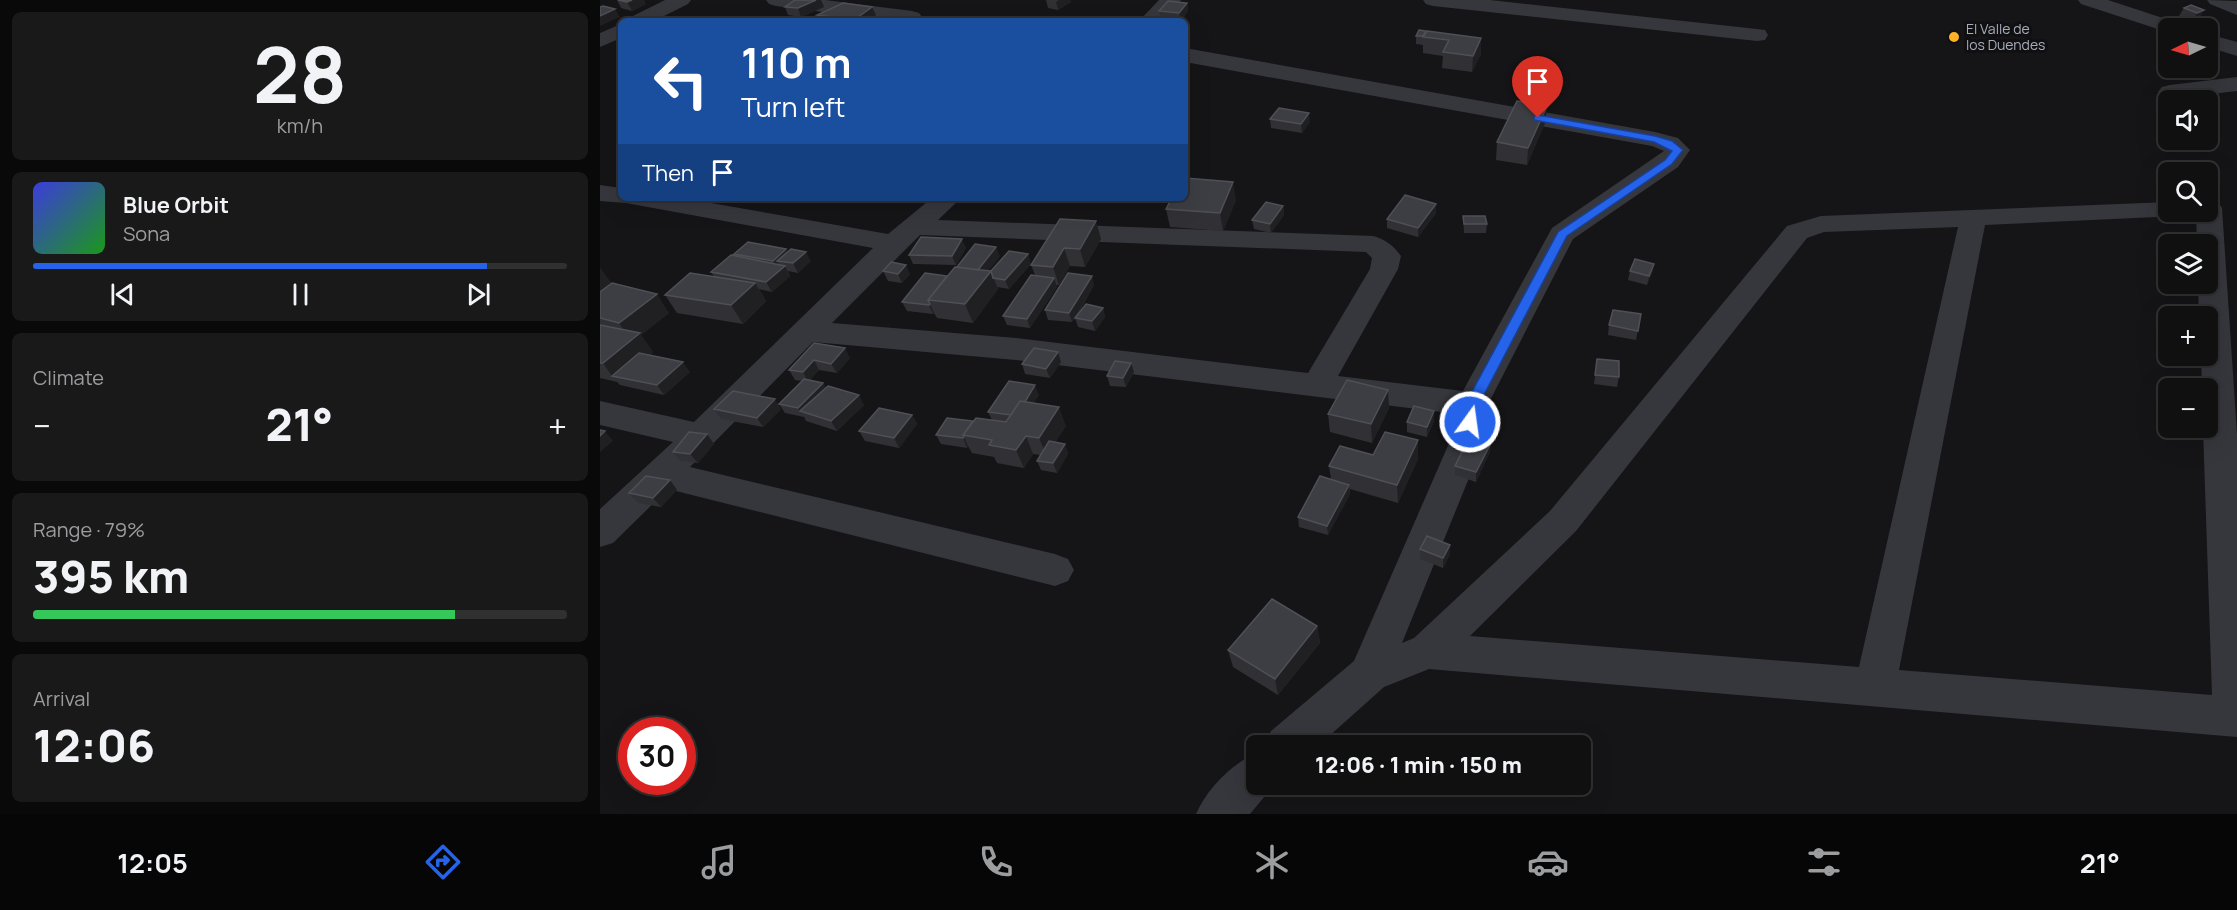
<!DOCTYPE html>
<meta charset="utf-8">
<style>
:root{--surface:#101011;--page:#19191a;--text:#f1f3f6;--muted:#9c9d9f;--line:#303031;--accent:#2563eb}
body{margin:0;font-family:Manrope,sans-serif;background:var(--page);color:var(--text);height:100vh;display:flex;flex-direction:column;font-size:22px;white-space:nowrap}
*{box-sizing:border-box;margin:0}
p{font-size:20px;color:var(--muted)}
.icon{flex:none;width:33px;height:33px;fill:none;stroke:currentColor;stroke-width:2;stroke-linecap:round;stroke-linejoin:round}
.map{position:relative;flex:1;overflow:hidden}
.drawer{display:flex;flex-direction:column;gap:12px;padding:12px;background:#090909;width:600px}
.drawer>*{flex:none}
.hud{position:absolute;left:18px;top:18px;width:570px;height:183px;border-radius:9px;box-shadow:0 6px 24px #0002,0 0 0 2px var(--line);background:#1a4fa0;color:#fff;overflow:hidden}
.needle{width:39px;rotate:265deg}
.tools{position:absolute;left:1558px;top:18px;display:grid;gap:12px}
.tools a{display:grid;place-items:center;width:60px;height:60px;border-radius:9px;background:var(--surface);box-shadow:0 6px 24px #0002,0 0 0 2px var(--line);font-size:30px}
.speed{position:absolute;left:18px;top:717px;display:flex;gap:12px;font-size:30px;font-weight:700;text-align:center}
.speed>*{display:grid;place-content:center;width:78px;height:78px;border-radius:50%;background:var(--surface);box-shadow:0 6px 24px #0002,0 0 0 2px var(--line);line-height:1}
.speed .limit{border:9px solid #d22;background:#fff;color:#111}
.pin{position:absolute;display:grid;place-items:center;width:51px;height:51px;color:#fff;margin:-62px -26px;border-radius:50% 50% 50% 0;rotate:-45deg;box-shadow:0 0 6px #0007}
.pin .icon{rotate:45deg}
.me{position:absolute;width:66px;margin:-33px;rotate:14deg;stroke-linejoin:round;filter:drop-shadow(0 0 4px #0008)}
.turn{display:flex;align-items:center;gap:21px;height:126px;padding:0 24px;font-size:27px}
.turn .icon{width:78px;height:78px;stroke-width:2.5}
.turn b{display:block;font-size:42px;line-height:51px}
.then{display:flex;align-items:center;height:57px;padding:0 24px;background:#0003;gap:12px;font-size:22px}
.big{font-size:45px;font-weight:800;line-height:1.1}
.drawer .card{flex:1;display:flex;flex-direction:column;justify-content:center;gap:9px;min-width:0;padding:0 21px;border-radius:9px;background:var(--page)}
.drawer .dial{align-items:center;gap:0}
.dial b{font-size:78px;line-height:1}
.song{display:flex;align-items:center;gap:18px}
.cover{width:72px;height:72px;border-radius:9px;background:linear-gradient(135deg,hsl(240 70% 55%),hsl(120 70% 35%))}
.played{height:6px;border-radius:3px;background:linear-gradient(90deg,var(--accent) 85%,var(--line) 85%)}
.keys{display:flex;justify-content:space-around;direction:ltr}
.heat{display:flex;justify-content:space-between;align-items:center;font-size:33px;direction:ltr}
.charge{height:9px;border-radius:4px;background:linear-gradient(90deg,#34c759 79%,var(--line) 0)}
.trip{position:absolute;left:646px;top:735px;width:345px;height:60px;border-radius:9px;background:var(--surface);box-shadow:0 6px 24px #0002,0 0 0 2px var(--line);font-weight:800;line-height:60px;text-align:center}
.tabs{display:flex;height:96px;justify-content:space-around;align-items:center;background:#060607;color:var(--muted)}
.tabs .icon{width:42px;height:42px}
.tabs .on{color:var(--accent)}
.tabs b{font-size:27px;color:var(--text)}
main{display:flex;flex:1;min-height:0}
.map>svg:first-child{display:block}
.lines{fill:none;stroke-linecap:round;stroke-linejoin:round}
.minor{fill:#36373d;fill-rule:evenodd}
.wall{fill:#313135}
.shaded-wall{fill:#202023}
.building{fill:#3d3e43;stroke:#4e5056;stroke-width:1.5}
.route{fill:#2563eb;stroke:#184099;stroke-width:1.5}
.poi-dot{fill:#ffb226;stroke:#101012;stroke-width:2}
.labels{text-anchor:middle;stroke-width:6;stroke-linejoin:round;paint-order:stroke}
.far-poi-label{font-size:14px;fill:#a6acb9;stroke:#101012;text-anchor:start}
</style>
<main>
<section class="drawer">
<div class="card dial"><b>28</b><p>km/h</p></div>
<div class="card">
<div class="song"><i class="cover"></i><div><b>Blue Orbit</b><p>Sona</p></div></div>
<div class="played"></div>
<div class="keys"><svg class="icon" aria-label="previous" viewBox="0 0 24 24"><path d="M18 5L8 12l10 7zM5 5v14"/></svg><svg class="icon" aria-label="pause" viewBox="0 0 24 24"><path d="M8 5v14M16 5v14"/></svg><svg class="icon" aria-label="next" viewBox="0 0 24 24"><path d="M6 5l10 7-10 7zM19 5v14"/></svg></div>
</div>
<div class="card"><p>Climate</p>
<div class="heat"><a>−</a><b class="big">21°</b><a>+</a></div>
</div>
<div class="card"><p>Range · 79%</p><b class="big">395 km</b><div class="charge"></div></div>
<div class="card"><p>Arrival</p><b class="big">12:06</b></div>
</section>
<div class="map">
<svg width="1637" height="814" viewBox="0 0 1637 814">
<rect width="100%" height="100%" fill="#151517"/>
<g class="lines">
<path class="minor" d="M65 0H91L88 4 54 21H28L31 17Z
M166 0H225L312 11 319 13 322 17 320 21H294L176 6 169 4Z
M559 0H581L561 21H539Z
M823 0H890L1157 29 1165 30 1168 35 1165 40 1157 41 833 6 826 4Z
M1478 0H1508L1581 24 1585 28H1569V33L1567 32 1481 4Z
M1607 0 1637 1V15L1610 4Z
M21 24V38L0 47V33Z
M1608 34 1637 42V56L1608 47Z
M585 48 1055 132 1078 138 1090 150 1078 167 973 239 883 414 886 425 884 441 802 643 814 638 950 511 1187 226 1221 216 1569 202V212H1581L1578 216 1385 225 1299 670 1612 695 1603 428H1608V388H1602L1601 356H1608V316H1599L1598 284H1608V244H1597L1596 212H1608V200L1618 202 1622 208 1637 434V737L829 669 784 687 718 746H664L671 731 754 661 850 441 852 425 850 413 416 360 213 342 90 467 455 554 468 559 474 570 468 581 455 586 68 489 13 543 0 547V509L73 442 0 425V401L94 422 273 248 26 203 0 201V185L21 188V198H82L288 234 332 198H361L338 220 773 236C785 239 794 246 801 256L798 269 738 376 863 391 952 228 1064 151 1052 146 585 62ZM1358 227 1259 667 870 636 976 531 1207 238 1224 232ZM320 235 766 252 772 258 770 269 708 373 416 338 232 323Z
M1637 77V91L1570 99 1562 97 1558 92 1562 87 1570 85Z
M657 753V784H675L650 814H596C607 789 631 764 657 753Z"/>
</g>
<path class="wall" d="M17 0 46 4 32 11 21 8Z
M195 0H221L224 7 201 17 188 15 185 7Z
M446 0H470L471 2 458 10 448 8Z
M587 3 588 11 581 21 561 19 559 11Z
M1584 8 1604 10 1599 18 1592 21 1579 16Z
M217 15H276L267 21H219Z
M826 31 881 54 872 72 842 68 843 56 823 53V45L816 44V36Z
M947 106 945 123 927 165 896 160 897 142Z
M670 119 710 122 702 133 671 128Z
M636 200 623 231 570 227 566 209Z
M683 206 684 215 671 233 654 229 652 220Z
M836 213 818 237 787 228V219Z
M863 216 887 224 886 233H864Z
M460 219 501 239 485 267 470 266 459 285H456L457 287 430 328 407 325 403 316 435 275 431 265Z
M366 248 356 265 313 264 309 255Z
M186 249 187 252 211 261 198 273 188 271 190 276 172 292 159 289 166 301 143 324 77 313 65 295 114 277 111 272 135 256 134 254Z
M400 256 388 271 431 264 409 289 397 287 398 289 373 323 337 318 334 313 333 314 307 311 302 302 347 276 357 267Z
M1054 264 1052 273 1047 285 1028 280 1030 271Z
M0 268 11 283 1 291 69 313 41 335 53 352 50 355 90 372 64 395 20 385 17 382 0 378Z
M283 271 310 274 302 283 288 281Z
M494 285 476 317 503 308 505 317 495 331 478 327 475 318 472 322 448 320 445 310Z
M1041 314 1036 340 1008 335 1009 325Z
M214 343 250 358 237 373 219 370 210 380 223 383 226 388 264 405 237 431 206 421 204 417 185 413 179 404 202 381 195 380 189 370Z
M997 359 1019 377 1017 387 994 384Z
M461 362 450 378 425 374 422 364Z
M531 363 534 372 526 387 510 386 507 376Z
M788 390 789 408 772 443 730 432 728 414Z
M439 395 433 403 466 426 455 442 465 444 468 454 457 473 441 470 437 461 440 455 433 454 424 468 397 463 394 457 372 453 368 446 367 448 341 444 336 435 373 421 392 420 388 412Z
M114 409H181L163 427 121 419Z
M312 415 317 424 299 448 265 441 259 431Z
M834 421 827 437 807 432V422Z
M818 440V459L798 503 750 489V494L728 535 699 527 698 517 731 479 729 466 773 455Z
M891 443 890 452 876 482 855 475V466Z
M114 444 98 463 80 461 73 452Z
M70 480 77 490 61 507 38 503 29 493Z
M850 545V554L843 568 820 559V549Z
M717 626 720 643 678 695 633 667 628 650Z"/>
<path class="shaded-wall" d="M32 0H44L46 4 32 11 27 2Z
M216 0H221L224 7 201 17 198 8Z
M459 0H470L471 2 458 10 456 2Z
M587 3 588 11 581 21 579 13Z
M272 7 276 15 267 21H254V20Z
M15 9 20 17 0 26V16Z
M1604 10 1599 18 1592 21 1597 13Z
M881 38V54L872 72 873 56Z
M947 106 945 123 927 165 928 148Z
M709 113 710 122 702 133 701 124Z
M633 182 636 200 623 231 620 213Z
M836 204V213L818 237V228Z
M683 206 684 215 671 233 670 224Z
M496 221 501 239 485 267 480 249Z
M362 239 366 248 356 265 352 256Z
M396 247 400 256 379 283 375 274Z
M464 248 470 266 459 285 453 267Z
M186 249 191 258 177 261 181 268 178 270 173 261Z
M206 252 211 261 198 273 193 263Z
M428 254 431 264 409 289 405 280Z
M1054 264 1052 273 1047 285 1049 276Z
M306 265 310 274 302 283 298 274Z
M185 266 190 276 172 292 166 282Z
M0 268 11 283 0 292Z
M391 271 398 289 373 323 365 304Z
M492 276 494 285 472 322 469 313Z
M454 278 457 287 430 328 427 319Z
M155 283 166 301 143 324 131 305Z
M57 294 69 313 41 335 53 352 22 378 12 376 3 363 31 340 19 323Z
M330 304 334 313 333 314 329 305Z
M503 308 505 317 495 331 492 321Z
M245 348 250 358 237 373 231 364Z
M458 352 461 362 450 378 446 369Z
M214 360 219 370 208 382 203 372Z
M83 362 90 372 64 395 57 385Z
M531 363 534 372 526 387 523 378Z
M223 383 229 393 200 411 204 418 198 408Z
M435 385 439 395 419 425 415 416Z
M788 390 789 408 772 443 771 424Z
M259 395 264 405 237 431 231 421Z
M175 399 181 409 163 427 157 418Z
M459 407 466 426 447 456 439 438Z
M834 411V421L827 437V427Z
M312 415 317 424 299 448 294 438Z
M5 431 13 441 0 452V436Z
M107 434 114 444 98 463 90 454Z
M426 436 433 454 424 468 416 450Z
M364 437 368 446 367 448 363 438Z
M818 440V459L798 503 797 485Z
M891 443 890 452 876 482V472Z
M465 444 468 454 457 473 453 463Z
M70 480 77 490 61 507 53 498Z
M749 485 750 494 728 535 727 526Z
M850 545V554L843 568V558Z
M717 626 720 643 678 695 675 679Z"/>
<path class="building" d="M18 0H32L27 2Z
M195 0H216L198 8 185 7Z
M568 1 587 3 579 13 559 11Z
M243 3 272 7 254 20 217 15Z
M1591 5 1604 10 1597 13 1584 8Z
M3 6 15 9 0 16V7Z
M819 30 826 31 823 36H816Z
M827 31 881 38 873 56 843 52 849 40 823 37Z
M917 101 947 106 928 148 897 142Z
M679 108 709 113 701 124 670 119Z
M585 178 633 182 620 213 566 209 572 198H585Z
M805 195 836 204 818 228 787 219Z
M666 202 683 206 670 224 652 220Z
M863 216H885L887 224H864Z
M460 219 496 221 480 249 464 248 453 267 431 265Z
M321 237 362 239 352 256 309 255Z
M148 242 186 249 173 261 134 254Z
M375 244 396 247 378 270 357 267Z
M191 249 206 252 193 263 177 261Z
M409 251 428 254 405 280 393 278 391 271Z
M131 255 185 266 166 282 111 272Z
M1035 259 1054 264 1049 276 1030 271Z
M291 262 306 265 298 274 283 271Z
M355 267 391 271 365 304 328 300Z
M90 273 155 283 131 305 65 295Z
M325 273 347 276 328 300 330 304 329 305 302 302Z
M468 273 492 276 469 313 445 310Z
M431 275 454 278 427 319 403 316Z
M12 283 57 294 19 323 0 318V292Z
M486 304 503 308 492 321 475 318Z
M1013 310 1041 314 1038 331 1009 325Z
M0 325 40 333 3 363H0Z
M214 343 245 348 231 364 214 360 203 372 189 370Z
M434 348 458 352 446 369 422 364Z
M39 353 83 362 57 385 12 376Z
M997 359 1019 361V377L995 375Z
M515 361 531 363 523 378 507 376Z
M204 379 223 383 198 408 179 404Z
M747 380 788 390 771 424 728 414Z
M409 381 435 385 425 402 420 401 411 415 388 412Z
M228 386 259 395 231 421 200 411Z
M133 391 175 399 157 418 114 409Z
M420 401 459 407 439 438 426 436 416 450 389 445 392 440 363 435 376 418 406 422Z
M814 406 834 411 827 427 807 422Z
M279 408 312 415 294 438 259 431Z
M347 418 373 421 363 435 364 437 363 438 336 435Z
M0 430 5 431 0 436Z
M89 432 107 434 90 454 73 452Z
M785 432 818 440 797 485 729 466 740 446 773 455Z
M870 436 891 443 876 472 855 466Z
M449 441 465 444 453 463 437 461Z
M46 476 70 480 53 498 29 493Z
M720 476 749 485 727 526 698 517Z
M827 536 850 545 843 558 820 549Z
M672 599 717 626 675 679 628 650Z"/>
<path class="route" d="M938 115 1055 136 1072 141 1083 150 1072 164 967 236 875 412 877 422 870 427 865 426 861 412 958 232 1065 160 1072 151 1054 142 934 120V116Z"/>
<circle class="poi-dot" cx="1354" cy="37" r="6"/>
<g class="labels">
<g class="far-poi-label">
<text x="1366" y="34">El Valle de<tspan x="1366" dy="16">los Duendes</tspan></text>
</g>
</g>
</svg>
<div class="tools">
<a><svg class="needle" viewBox="-14 -14 28 28"><path d="M0-13l5 13h-10z" fill="#e53935"/><path d="M0 13l5-13h-10z" fill="#9c9d9f"/></svg></a>
<a><svg class="icon" aria-label="sound" viewBox="0 0 24 24"><path d="M4 9h4l5-4v14l-5-4H4zM17 9q2 3 0 6"/></svg></a>
<a><svg class="icon" aria-label="search" viewBox="0 0 24 24"><circle cx="10" cy="10" r="6"/><path d="M15 15l6 6"/></svg></a>
<a><svg class="icon" aria-label="layers" viewBox="0 0 24 24"><path d="M12 4l9 5-9 5-9-5zM3 14l9 5 9-5"/></svg></a>
<a>+</a>
<a>−</a>
</div>
<div class="speed"><div class="limit">30</div></div>
<div class="pin" style="left:938px;top:118px;background:#d93025"><svg class="icon" aria-label="arrive" viewBox="0 0 24 24"><path d="M6 21V4h12l-3 4 3 4H6"/></svg></div>
<svg class="me" style="left:870px;top:422px" viewBox="-20 -20 40 40"><circle r="17" fill="#2563eb" stroke="#fff" stroke-width="3"/><path d="M0-11L8 9 0 5-8 9z" fill="#fff"/></svg>
<div class="trip">12:06 · 1 min · 150 m</div>
<div class="hud">
<div class="turn"><svg class="icon" aria-label="left" viewBox="0 0 24 24"><path d="M17 20v-9H6M10 6l-5 5 5 5"/></svg><div><b>110 m</b>Turn left</div></div>
<div class="then">Then<svg class="icon" aria-label="arrive" viewBox="0 0 24 24"><path d="M6 21V4h12l-3 4 3 4H6"/></svg></div>
</div>
</div>
</main>
<nav class="tabs">
<b>12:05</b>
<svg class="icon on" aria-label="directions" viewBox="0 0 24 24"><path d="M12 3l9 9-9 9-9-9zM9 14v-3h6M13 9l2 2-2 2"/></svg>
<svg class="icon" aria-label="music" viewBox="0 0 24 24"><path d="M9 18V5l10-2v13"/><circle cx="6" cy="18" r="3"/><circle cx="16" cy="16" r="3"/></svg>
<svg class="icon" aria-label="phone" viewBox="0 0 24 24"><path d="M5 4h4l2 5-3 2q2 4 5 5l2-3 5 2v4C11 20 4 13 5 4z"/></svg>
<svg class="icon" aria-label="climate" viewBox="0 0 24 24"><path d="M12 3v18M4 7l16 10M4 17L20 7"/></svg>
<svg class="icon" aria-label="car" viewBox="0 0 24 24"><path d="M5 17H2v-5l4-1 3-4h7l3 4 3 1v5h-3M9 17h6M6 11h13"/><circle cx="7" cy="17" r="2"/><circle cx="17" cy="17" r="2"/></svg>
<svg class="icon" aria-label="filters" viewBox="0 0 24 24"><path d="M4 7h16M4 17h16"/><circle cx="9" cy="7" r="2"/><circle cx="15" cy="17" r="2"/></svg>
<b>21°</b>
</nav>
